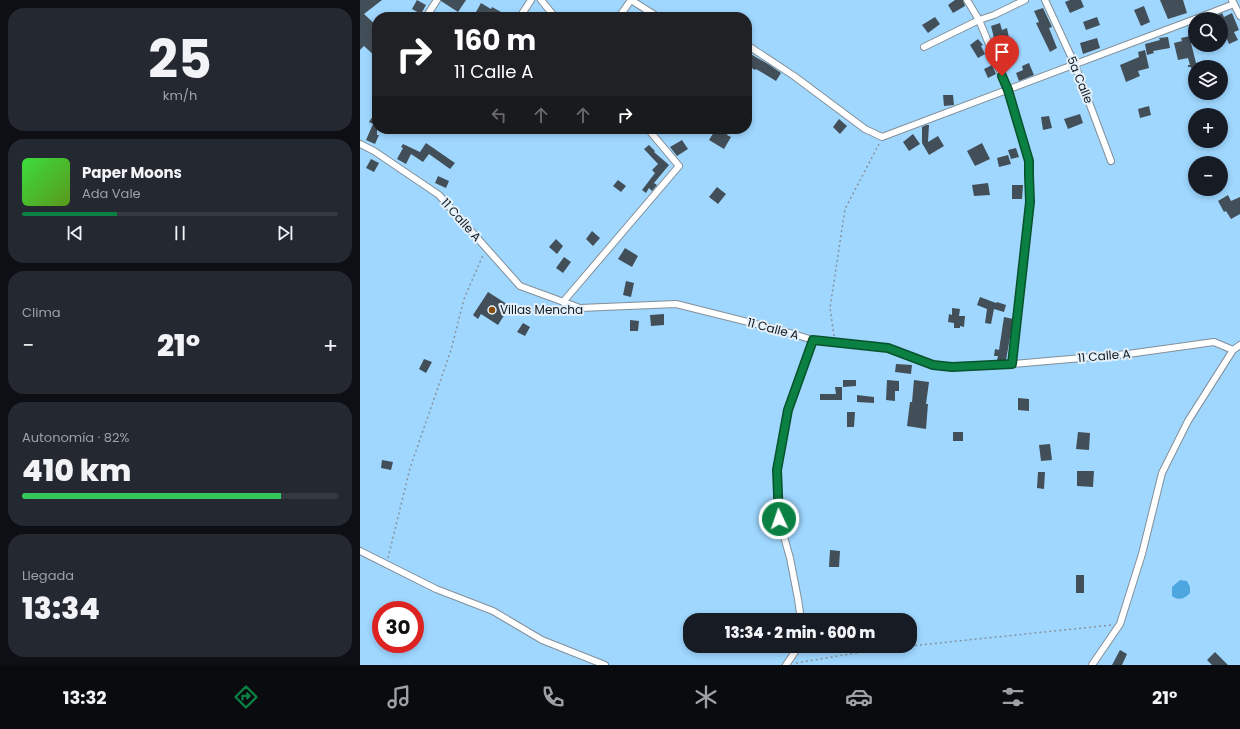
<!DOCTYPE html>
<html lang="es">
<meta charset="utf-8">
<style>
:root{--surface:#171b24;--page:#242831;--text:#f1f3f6;--muted:#9ea1a6;--line:#363941;--accent:#0b8043}
body{margin:0;font-family:Poppins,sans-serif;background:var(--page);color:var(--text);height:100vh;display:flex;flex-direction:column;font-size:15px;white-space:nowrap}
*{box-sizing:border-box;margin:0}
p{font-size:13px;color:var(--muted)}
.icon{flex:none;width:22px;height:22px;fill:none;stroke:currentColor;stroke-width:2;stroke-linecap:round;stroke-linejoin:round}
.map{position:relative;flex:1;overflow:hidden}
.drawer{display:flex;flex-direction:column;gap:8px;padding:8px;background:#0d0f14;width:360px}
.drawer>*{flex:none}
.top-card{position:absolute;left:12px;top:12px;width:380px;height:122px;border-radius:16px;box-shadow:0 2px 6px #0003;background:#202124;color:#fff;overflow:hidden}
.buttons{position:absolute;left:828px;top:12px;display:grid;gap:8px}
.buttons a{display:grid;place-items:center;width:40px;height:40px;border-radius:50%;background:var(--surface);box-shadow:0 2px 6px #0003;font-size:20px}
.speed{position:absolute;left:12px;top:601px;display:flex;gap:8px;font-size:20px;font-weight:700;text-align:center}
.speed>*{display:grid;place-content:center;width:52px;height:52px;border-radius:50%;background:var(--surface);box-shadow:0 2px 6px #0003;line-height:1}
.speed .limit{border:6px solid #d22;background:#fff;color:#111}
.pin{position:absolute;display:grid;place-items:center;width:34px;height:34px;color:#fff;margin:-41px -17px;border-radius:50% 50% 50% 0;rotate:-45deg;box-shadow:0 0 4px #0007}
.pin .icon{rotate:45deg}
.me{position:absolute;width:44px;margin:-22px;rotate:357deg;stroke-linejoin:round;filter:drop-shadow(0 0 3px #0008)}
.turn{display:flex;align-items:center;gap:14px;height:84px;padding:0 16px;font-size:18px}
.turn .icon{width:52px;height:52px;stroke-width:2.5}
.turn b{display:block;font-size:28px;line-height:34px}
.lanes{display:flex;align-items:center;height:38px;padding:0 16px;background:#0003;justify-content:center;gap:20px;direction:ltr}
.lanes .off{opacity:.35}
.big{font-size:30px;font-weight:800;line-height:1.1}
.drawer .tile{flex:1;display:flex;flex-direction:column;justify-content:center;gap:6px;min-width:0;padding:0 14px;border-radius:16px;background:var(--page)}
.drawer .dial{align-items:center;gap:0}
.dial b{font-size:52px;line-height:1}
.song{display:flex;align-items:center;gap:12px}
.cover{width:48px;height:48px;border-radius:6px;background:linear-gradient(135deg,hsl(120 70% 55%),hsl(90 70% 35%))}
.played{height:4px;border-radius:2px;background:linear-gradient(90deg,var(--accent) 30%,var(--line) 30%)}
.keys{display:flex;justify-content:space-around;direction:ltr}
.heat{display:flex;justify-content:space-between;align-items:center;font-size:22px;direction:ltr}
.charge{height:6px;border-radius:3px;background:linear-gradient(90deg,#34c759 82%,var(--line) 0)}
.trip{position:absolute;left:323px;top:613px;width:234px;height:40px;border-radius:16px;background:var(--surface);box-shadow:0 2px 6px #0003;font-weight:800;line-height:40px;text-align:center}
.dock{display:flex;height:64px;justify-content:space-around;align-items:center;background:#090b0e;color:var(--muted)}
.dock .icon{width:28px;height:28px}
.dock .on{color:var(--accent)}
.dock b{font-size:18px;color:var(--text)}
main{display:flex;flex:1;min-height:0}
.map>svg:first-child{display:block}
.green{fill:#9fd7ff;fill-rule:evenodd}
.water{fill:#4da6e0}
.building{fill:#434f58}
.lines{fill:none;stroke-linecap:round;stroke-linejoin:round}
.street-casing{stroke:#828f99;stroke-width:8}
.path{stroke:#88929a;stroke-width:1.5;stroke-dasharray:2 3;stroke-linecap:butt}
.street{stroke:#fff;stroke-width:6}
.route-casing{stroke:#07532c;stroke-width:10}
.route{stroke:#0b8043;stroke-width:7}
.poi-dot{fill:#884c0a;stroke:#e2f0fb;stroke-width:1.5}
.labels{text-anchor:middle;stroke-width:4;stroke-linejoin:round;paint-order:stroke}
.street-label{font-size:12px;fill:#151a1e;stroke:#e2f0fb}
.poi-label{font-size:12px;fill:#151a1e;stroke:#e2f0fb;text-anchor:start}
</style>
<main>
<section class="drawer">
<div class="tile dial"><b>25</b><p>km/h</p></div>
<div class="tile">
<div class="song"><i class="cover"></i><div><b>Paper Moons</b><p>Ada Vale</p></div></div>
<div class="played"></div>
<div class="keys"><svg class="icon" aria-label="previous" viewBox="0 0 24 24"><path d="M18 5L8 12l10 7zM5 5v14"/></svg><svg class="icon" aria-label="pause" viewBox="0 0 24 24"><path d="M8 5v14M16 5v14"/></svg><svg class="icon" aria-label="next" viewBox="0 0 24 24"><path d="M6 5l10 7-10 7zM19 5v14"/></svg></div>
</div>
<div class="tile"><p>Clima</p>
<div class="heat"><a>−</a><b class="big">21°</b><a>+</a></div>
</div>
<div class="tile"><p>Autonomía · 82%</p><b class="big">410 km</b><div class="charge"></div></div>
<div class="tile"><p>Llegada</p><b class="big">13:34</b></div>
</section>
<div class="map">
<svg width="880" height="665" viewBox="0 0 880 665">
<rect width="100%" height="100%" fill="#d5e3ed"/>
<path class="green" d="M0 0H880V665H0ZM17 17H387V129H17ZM835 19H861V45H835ZM835 67H861V93H835ZM835 115H861V141H835ZM835 163H861V189H835ZM21 610H55V644H21ZM330 620H550V646H330Z"/>
<path class="water" d="M820 580 827 581 830 587V593C824 599 819 601 812 596V587Z"/>
<path class="building" d="M0 0H22L4 14 17 26V58L4 46 0 50Z
M57 0 66 5 61 14 52 9Z
M81 0H106L98 12 81 1Z
M595 0H603L605 6 593 13 588 5Z
M710 0H721L724 7 710 13 705 2Z
M800 0H823L827 13 808 19Z
M121 3 131 9 132 7 150 17H130L126 15 125 17 116 12Z
M784 6 790 22 781 26 774 10Z
M683 8 692 27 689 28 697 48 690 52 676 23 679 22 674 11Z
M862 13 864 17 872 13 879 30 874 32 878 40 869 44 861 25V19H855L854 17Z
M575 17 580 24 568 33 562 25Z
M737 17 740 25 726 30 723 22Z
M640 23 642 30 647 28 649 38 635 42 631 26Z
M835 35V42L831 43 836 63 845 60 847 67H835L834 77 831 67H828V65H830L828 58 818 60 814 43 822 41 821 38Z
M808 37 810 48 793 51 794 53 787 55 785 44 800 40 799 38Z
M737 38 740 48 723 54 720 43Z
M618 39 623 45 621 46 625 54 618 58 610 45Z
M785 50 789 68 778 71 780 76 766 82 760 65 779 57 778 52Z
M387 52 408 64 421 73 416 81 396 69 395 70 387 65Z
M669 63 674 75 659 81 656 73 663 70 662 66Z
M632 65 636 74 628 78 624 69Z
M583 95H593L594 105 584 106Z
M789 106 791 115 780 118 778 109Z
M720 114 723 123 708 129 704 119Z
M17 115V135H19L15 144 6 140 13 124 9 122 13 116 16 117Z
M689 116 692 128 683 130 681 117Z
M479 119 487 126 480 134 473 127Z
M566 125H569L568 142 578 136 584 146 569 155 562 143V127Z
M356 129H370L367 135 371 137 364 149 349 140Z
M553 134 560 144 549 151 543 142Z
M322 140 328 149 317 156 310 147Z
M66 143 95 163 90 169 69 154 63 162 51 154 46 164 37 159 43 148 41 147 43 144 60 152Z
M622 143 630 159 615 166 607 151Z
M289 145 295 151 294 152 309 165 294 183 297 185 292 191 289 188 286 193 282 190 295 173 292 170 298 164 284 149Z
M656 148 659 157 651 159 648 150Z
M648 155 651 164 639 167 637 158Z
M11 159 19 163 14 172 6 168Z
M78 176 89 181 86 188 75 183Z
M258 180 266 186 261 192 253 186Z
M628 183 630 195 614 196 612 185Z
M652 185H663L662 199H652Z
M357 187 366 194 358 204 349 197Z
M868 195 871 201 880 197V214L871 219 866 211 864 212 858 201Z
M232 231 240 238 233 246 226 239Z
M196 239 203 246 197 254 189 247Z
M265 248 278 256 272 267 258 259Z
M204 257 211 262 203 273 196 268Z
M266 281 274 283 271 297 263 295Z
M128 292 150 306 138 325 121 314 118 319 113 315Z
M620 297 636 303 637 302 646 305 644 312 634 309 631 324 625 323 627 309 617 305Z
M592 308 600 309 599 316H605L604 327 600 326V328H594V323L588 322 589 314 592 315Z
M304 314V325L291 326 290 315Z
M644 317 653 319 651 332 646 360H637L638 356H634L635 349 639 350Z
M270 320 279 321 278 331H270Z
M163 323 170 327 165 336 157 332Z
M64 359 72 362 66 373 59 369Z
M536 364 552 365 551 374 535 372Z
M483 380H496V386L483 387Z
M527 380 539 381V391H535V401L526 400Z
M554 380 569 382 566 404H568L566 429 547 426 550 402H552Z
M475 387H482V400H460V394H476Z
M497 395 514 397V403L497 402Z
M658 398 669 399V411L658 410Z
M487 412H495L494 427H487Z
M593 432H603V441H593Z
M718 432 730 433 729 450 716 449Z
M690 444 692 460 681 461 679 445Z
M22 460 33 462 31 470 21 468Z
M717 471H734L733 487 717 486Z
M678 472H685L684 489 677 488Z
M470 550 480 551 479 567H469Z
M716 575H724V593H716Z
M760 650 767 654 762 665H752Z
M855 652 868 665H852L847 660Z"/>
<g class="lines">
<g class="street-casing">
<path id="street" d="M181 0 195 17
M271 0 298 17
M607 0 619 20 648 90 669 161 670 202 652 364
M685 0 715 65 751 161
M872 0 880 16
M66 17 77 0
M160 17 171 0
M259 17 271 0
M835 19 874 4
M387 45 434 76 505 129 522 137 835 19
M564 47 619 20 634 15 665 0
M0 144 14 151 79 195 160 286 220 308 316 304 420 330 453 340 528 348 573 365 592 367 652 364 768 354 854 342 873 350 880 345
M203 302 319 166 288 129
M0 551 76 589 133 611 182 640 245 665
M441 620 438 599 430 558 419 519 417 470 428 410 453 340
M426 665 439 646
M732 665 760 624 782 554 802 473 828 421 873 350"/>
</g>
<path class="path" d="M474 336 470 308 485 209 519 144
M28 558 50 468 91 350 104 299 123 255
M550 646 752 625
M436 663 520 649 549 646"/>
<use href="#street" class="street"/>
</g>
<g class="lines">
<g class="route-casing">
<path id="route" d="M419 519 417 470 428 410 453 340 528 348 573 365 592 367 652 364 670 202 669 175V161L648 90 642 76"/>
</g>
<use href="#route" class="route"/>
</g>
<circle class="poi-dot" cx="132" cy="310" r="4"/>
<g class="labels">
<g class="street-label">
<text transform="translate(720 80) rotate(68)" y="4">5a Calle</text>
<text transform="translate(101 220) rotate(48)" y="4">11 Calle A</text>
<text transform="translate(413 329) rotate(15)" y="4">11 Calle A</text>
<text transform="translate(744 356) rotate(-5)" y="4">11 Calle A</text>
</g>
<g class="poi-label">
<text x="140" y="314">Villas Mencha</text>
</g>
</g>
</svg>
<div class="buttons">
<a><svg class="icon" aria-label="search" viewBox="0 0 24 24"><circle cx="10" cy="10" r="6"/><path d="M15 15l6 6"/></svg></a>
<a><svg class="icon" aria-label="layers" viewBox="0 0 24 24"><path d="M12 4l9 5-9 5-9-5zM3 14l9 5 9-5"/></svg></a>
<a>+</a>
<a>−</a>
</div>
<div class="speed"><div class="limit">30</div></div>
<div class="pin" style="left:642px;top:76px;background:#d93025"><svg class="icon" aria-label="arrive" viewBox="0 0 24 24"><path d="M6 21V4h12l-3 4 3 4H6"/></svg></div>
<svg class="me" style="left:419px;top:519px" viewBox="-20 -20 40 40"><circle r="17" fill="#0b8043" stroke="#fff" stroke-width="3"/><path d="M0-11L8 9 0 5-8 9z" fill="#fff"/></svg>
<div class="trip">13:34 · 2 min · 600 m</div>
<div class="top-card">
<div class="turn"><svg class="icon" aria-label="right" viewBox="0 0 24 24"><path d="M7 20v-9h11M14 6l5 5-5 5"/></svg><div><b>160 m</b>11 Calle A</div></div>
<div class="lanes"><svg class="icon off" aria-label="left" viewBox="0 0 24 24"><path d="M17 20v-9H6M10 6l-5 5 5 5"/></svg><svg class="icon off" aria-label="ahead" viewBox="0 0 24 24"><path d="M12 20V5M6 11l6-6 6 6"/></svg><svg class="icon off" aria-label="ahead" viewBox="0 0 24 24"><path d="M12 20V5M6 11l6-6 6 6"/></svg><svg class="icon" aria-label="right" viewBox="0 0 24 24"><path d="M7 20v-9h11M14 6l5 5-5 5"/></svg></div>
</div>
</div>
</main>
<nav class="dock">
<b>13:32</b>
<svg class="icon on" aria-label="directions" viewBox="0 0 24 24"><path d="M12 3l9 9-9 9-9-9zM9 14v-3h6M13 9l2 2-2 2"/></svg>
<svg class="icon" aria-label="music" viewBox="0 0 24 24"><path d="M9 18V5l10-2v13"/><circle cx="6" cy="18" r="3"/><circle cx="16" cy="16" r="3"/></svg>
<svg class="icon" aria-label="phone" viewBox="0 0 24 24"><path d="M5 4h4l2 5-3 2q2 4 5 5l2-3 5 2v4C11 20 4 13 5 4z"/></svg>
<svg class="icon" aria-label="climate" viewBox="0 0 24 24"><path d="M12 3v18M4 7l16 10M4 17L20 7"/></svg>
<svg class="icon" aria-label="car" viewBox="0 0 24 24"><path d="M5 17H2v-5l4-1 3-4h7l3 4 3 1v5h-3M9 17h6M6 11h13"/><circle cx="7" cy="17" r="2"/><circle cx="17" cy="17" r="2"/></svg>
<svg class="icon" aria-label="filters" viewBox="0 0 24 24"><path d="M4 7h16M4 17h16"/><circle cx="9" cy="7" r="2"/><circle cx="15" cy="17" r="2"/></svg>
<b>21°</b>
</nav>
